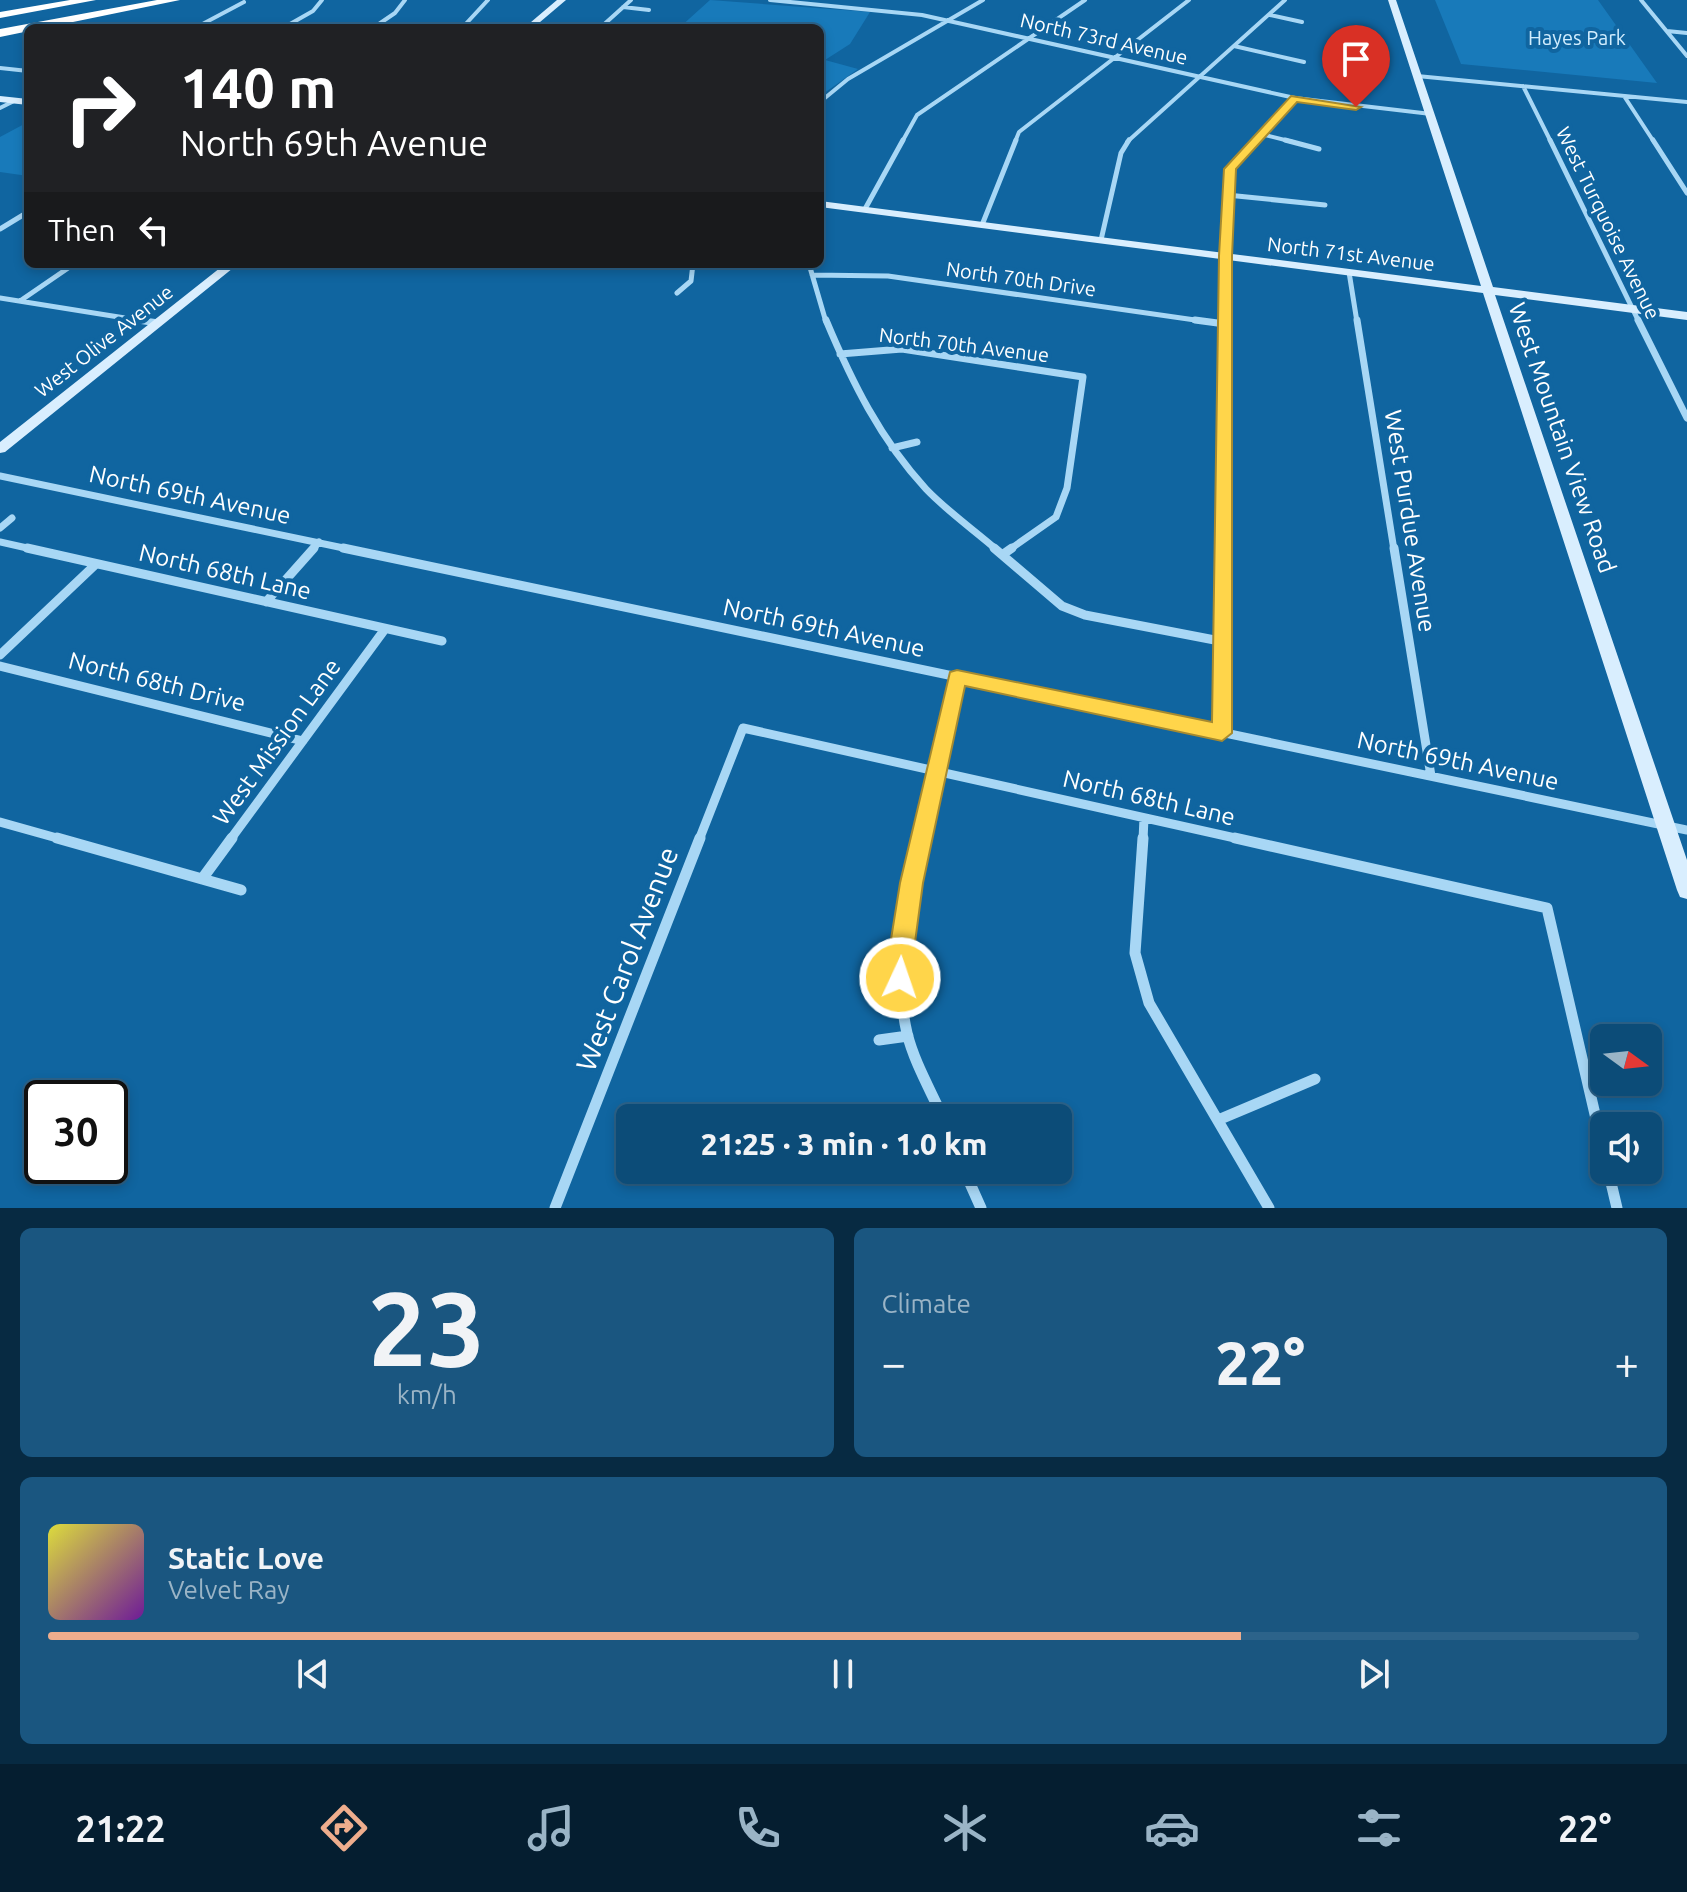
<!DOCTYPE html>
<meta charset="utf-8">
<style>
:root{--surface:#0c4c78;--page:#1a5680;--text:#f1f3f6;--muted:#9ab4c6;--line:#2c638a;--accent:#eead8d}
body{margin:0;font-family:Ubuntu,sans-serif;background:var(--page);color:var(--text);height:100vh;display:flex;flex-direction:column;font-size:30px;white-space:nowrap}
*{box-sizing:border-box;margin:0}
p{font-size:26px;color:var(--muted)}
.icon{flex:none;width:44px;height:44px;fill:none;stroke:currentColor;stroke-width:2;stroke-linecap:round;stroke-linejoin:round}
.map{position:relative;height:1208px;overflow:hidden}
.panel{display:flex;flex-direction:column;gap:20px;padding:20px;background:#072a42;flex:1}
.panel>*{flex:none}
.banner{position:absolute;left:24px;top:24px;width:800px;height:244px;border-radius:12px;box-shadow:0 4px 12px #0003,0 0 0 2px var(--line);background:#202124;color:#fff;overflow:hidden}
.needle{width:52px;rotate:105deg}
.buttons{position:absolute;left:1590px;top:1024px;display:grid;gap:16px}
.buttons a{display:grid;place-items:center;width:72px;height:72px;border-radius:12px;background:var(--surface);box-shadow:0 4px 12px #0003,0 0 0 2px var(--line);font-size:40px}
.speed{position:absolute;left:24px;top:1080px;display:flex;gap:16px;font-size:40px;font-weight:700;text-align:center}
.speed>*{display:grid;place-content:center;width:104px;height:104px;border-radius:50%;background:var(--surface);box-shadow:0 4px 12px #0003,0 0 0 2px var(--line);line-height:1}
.speed .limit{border:4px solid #111;border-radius:12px;background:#fff;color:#111}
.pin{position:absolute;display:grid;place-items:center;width:68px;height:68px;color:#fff;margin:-82px -34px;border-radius:50% 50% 50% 0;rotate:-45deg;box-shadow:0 0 8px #0007}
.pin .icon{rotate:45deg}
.me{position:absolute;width:88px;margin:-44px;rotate:3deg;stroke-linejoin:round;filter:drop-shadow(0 0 6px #0008)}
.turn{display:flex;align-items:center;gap:28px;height:168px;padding:0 24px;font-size:36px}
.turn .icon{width:104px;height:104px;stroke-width:2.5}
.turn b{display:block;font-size:56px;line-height:68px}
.then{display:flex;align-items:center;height:76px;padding:0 24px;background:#0003;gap:16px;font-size:30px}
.big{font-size:60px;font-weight:800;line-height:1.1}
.panel .tile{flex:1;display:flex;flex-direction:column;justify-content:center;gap:12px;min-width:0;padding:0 28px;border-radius:12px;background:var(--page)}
.panel .dial{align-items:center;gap:0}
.dial b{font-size:104px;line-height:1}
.song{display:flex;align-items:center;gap:24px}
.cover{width:96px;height:96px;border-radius:12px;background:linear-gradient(135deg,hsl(60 70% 55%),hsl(280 70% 35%))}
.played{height:8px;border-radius:4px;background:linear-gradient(90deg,var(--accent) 75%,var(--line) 75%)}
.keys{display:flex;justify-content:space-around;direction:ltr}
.heat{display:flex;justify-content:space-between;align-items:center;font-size:44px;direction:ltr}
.panel .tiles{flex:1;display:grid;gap:20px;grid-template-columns:1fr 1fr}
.tile:last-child{grid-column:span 2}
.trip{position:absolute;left:616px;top:1104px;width:456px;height:80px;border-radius:12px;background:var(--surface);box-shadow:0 4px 12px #0003,0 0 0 2px var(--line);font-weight:800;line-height:80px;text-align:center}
.dock{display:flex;height:128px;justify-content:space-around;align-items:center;background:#051e30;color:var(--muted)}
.dock .icon{width:56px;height:56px}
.dock .current{color:var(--accent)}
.dock b{font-size:36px;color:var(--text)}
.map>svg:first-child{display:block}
.green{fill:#187aba}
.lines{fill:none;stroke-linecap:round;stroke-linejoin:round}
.street-far4{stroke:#a8d7f5;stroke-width:4}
.street-far3{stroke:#a8d7f5;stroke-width:5}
.street-far2{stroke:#a8d7f5;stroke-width:7}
.street-far1{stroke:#a8d7f5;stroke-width:9}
.street{stroke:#a8d7f5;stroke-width:11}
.secondary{fill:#d9eefe;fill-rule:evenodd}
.highway{fill:#fff;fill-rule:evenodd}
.route{fill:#ffd54a;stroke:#a68a30;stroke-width:2}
.labels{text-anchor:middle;stroke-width:8;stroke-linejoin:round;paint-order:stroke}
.far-park-label{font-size:20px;fill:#d1edfe;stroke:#1065a0}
.far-street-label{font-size:20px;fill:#fff;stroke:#1065a0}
.street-label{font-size:24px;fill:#fff;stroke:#1065a0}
.near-street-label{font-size:28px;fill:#fff;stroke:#1065a0}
</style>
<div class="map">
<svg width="1687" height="1208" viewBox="0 0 1687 1208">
<rect width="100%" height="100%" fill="#1065a0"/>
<path class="green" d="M710 0 870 12 850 44 825 60 858 69 820 96V28H679Z
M1435 0H1598L1657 83 1461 64Z
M28 122V176L0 172V137Z"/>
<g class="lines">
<path class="street-far4" d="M770 0 922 15 1295 98 1431 114
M1641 0 1687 56
M623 7 649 10
M1270 15 1302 22
M201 26 220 28
M195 28 244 2
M283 28 313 11 322 0
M373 28 395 13 405 0
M462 28 488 0
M600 28 631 0
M1667 31 1687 33
M1234 46 1304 62
M0 68 28 71
M1417 76 1687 102
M1523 86 1551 142
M1624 96 1654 142
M820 102 848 79 983 0
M0 108 14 101
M1261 134 1293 142
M902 142 917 115 1085 0
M1015 142 1019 132 1189 0
M1127 142 1285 0
M1252 142 1295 98"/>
<path class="street-far3" d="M1285 140 1319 149
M1550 140 1639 322
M1653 140 1687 193
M1227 195 1325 205
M865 209 903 140
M982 225 1016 140
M0 229 28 212
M1101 240 1121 153 1129 140
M809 264 826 322
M1349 272 1357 322
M812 275 888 276 1209 322
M677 293 691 281 693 264
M0 298 150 322
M20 301 74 264
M1227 322 1229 176 1235 160 1254 140"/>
<path class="street-far2" d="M138 320 158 323
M826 320C852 382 880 439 926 489 947 511 974 530 997 550
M1195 320 1225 324
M1357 320 1394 550
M1638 320 1687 418
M840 354 902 349 1083 377 1067 488 1056 517 1009 550
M892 448 917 442
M0 476 353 550
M0 528 12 518
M0 542 36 550
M312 550 319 542
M1224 550 1227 320"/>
<path class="street-far1" d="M27 548 442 641
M343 548 1687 830
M994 548 1062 606 1085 615 1225 642
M1394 548 1431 776
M1002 555 1012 548
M266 602 314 548
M0 655 96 564
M0 666 303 741
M1222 733 1224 548
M0 822 64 840
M230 840 385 629
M699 840 743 728 1244 840
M921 840 957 677
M1143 840 1144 818"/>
<path class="street" d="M57 838 241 890
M921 838C907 902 892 968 907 1033 914 1062 931 1091 943 1118
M1143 838 1135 953 1149 1003 1269 1208
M1235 838 1547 908 1604 1153
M202 879 232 838
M879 1040 908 1036
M1218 1120 1315 1079
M964 1170 981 1208
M1608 1170 1617 1208
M555 1208 700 838"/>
<path class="secondary" d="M557 0H566L533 28H524Z
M1388 0H1396L1493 287 1687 312V320L1495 295 1687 860V899L1680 897 1677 890 1483 293 820 207V201L1481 286Z
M0 96 28 99V105L0 102Z
M225 264H238L5 452 0 453V442Z"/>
<path class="highway" d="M70 0H96L0 18V12Z
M157 0H180L0 37V29Z"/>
</g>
<path class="route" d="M1291 96 1361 107 1356 110 1297 102 1236 169 1232 256V733L1222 741 965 686 923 883 909 987 900 990 892 987 888 958 900 883 950 672 957 670 1212 722 1219 256 1224 169Z"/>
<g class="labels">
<g class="far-park-label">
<text x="1577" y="45">Hayes Park</text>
</g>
<g class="far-street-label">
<text transform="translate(1104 39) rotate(13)" y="7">North 73rd Avenue</text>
<text transform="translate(1608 223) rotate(64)" y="7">West Turquoise Avenue</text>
<text transform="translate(1351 254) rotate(7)" y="7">North 71st Avenue</text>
<text transform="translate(1021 279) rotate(8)" y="7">North 70th Drive</text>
<text transform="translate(104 341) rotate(-38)" y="7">West Olive Avenue</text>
<text transform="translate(964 345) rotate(7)" y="7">North 70th Avenue</text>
</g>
<g class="street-label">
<text transform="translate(1562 438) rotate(71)" y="8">West Mountain View Road</text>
<text transform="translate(190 495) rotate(12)" y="8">North 69th Avenue</text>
<text transform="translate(1410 521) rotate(81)" y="8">West Purdue Avenue</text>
<text transform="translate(225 572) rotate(13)" y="8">North 68th Lane</text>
<text transform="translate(824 628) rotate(12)" y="8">North 69th Avenue</text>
<text transform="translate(157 682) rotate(14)" y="8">North 68th Drive</text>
<text transform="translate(277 742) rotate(-54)" y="8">West Mission Lane</text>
<text transform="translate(1458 761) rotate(12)" y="8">North 69th Avenue</text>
<text transform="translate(1149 798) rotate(13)" y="8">North 68th Lane</text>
</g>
<g class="near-street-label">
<text transform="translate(627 959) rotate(-69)" y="10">West Carol Avenue</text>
</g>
</g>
</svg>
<div class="buttons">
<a><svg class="needle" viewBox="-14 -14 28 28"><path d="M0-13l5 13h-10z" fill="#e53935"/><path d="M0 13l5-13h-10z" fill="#9ab4c6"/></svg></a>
<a><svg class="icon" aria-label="sound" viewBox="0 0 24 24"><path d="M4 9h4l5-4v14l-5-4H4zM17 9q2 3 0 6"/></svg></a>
</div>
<div class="speed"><div class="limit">30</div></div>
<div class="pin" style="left:1356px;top:107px;background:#d93025"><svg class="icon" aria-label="arrive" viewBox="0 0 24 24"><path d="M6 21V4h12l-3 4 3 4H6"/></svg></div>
<svg class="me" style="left:900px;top:978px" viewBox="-20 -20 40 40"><circle r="17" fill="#ffd54a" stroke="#fff" stroke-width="3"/><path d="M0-11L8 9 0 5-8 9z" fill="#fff"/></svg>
<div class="trip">21:25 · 3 min · 1.0 km</div>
<div class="banner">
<div class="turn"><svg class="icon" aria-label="right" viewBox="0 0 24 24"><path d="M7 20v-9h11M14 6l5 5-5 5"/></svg><div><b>140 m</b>North 69th Avenue</div></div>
<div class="then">Then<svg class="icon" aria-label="left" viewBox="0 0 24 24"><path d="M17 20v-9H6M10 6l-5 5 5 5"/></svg></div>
</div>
</div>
<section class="panel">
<div class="tiles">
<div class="tile dial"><b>23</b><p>km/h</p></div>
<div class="tile"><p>Climate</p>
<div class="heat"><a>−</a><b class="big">22°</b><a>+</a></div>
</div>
<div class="tile">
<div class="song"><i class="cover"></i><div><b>Static Love</b><p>Velvet Ray</p></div></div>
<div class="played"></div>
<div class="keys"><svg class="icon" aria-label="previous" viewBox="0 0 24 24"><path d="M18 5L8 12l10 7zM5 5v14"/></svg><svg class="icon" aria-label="pause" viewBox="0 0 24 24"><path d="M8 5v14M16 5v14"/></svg><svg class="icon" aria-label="next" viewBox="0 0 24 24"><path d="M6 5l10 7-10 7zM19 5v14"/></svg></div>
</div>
</div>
</section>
<nav class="dock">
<b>21:22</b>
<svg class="icon current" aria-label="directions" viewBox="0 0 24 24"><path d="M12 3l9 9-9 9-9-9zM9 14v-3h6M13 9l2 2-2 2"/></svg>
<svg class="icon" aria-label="music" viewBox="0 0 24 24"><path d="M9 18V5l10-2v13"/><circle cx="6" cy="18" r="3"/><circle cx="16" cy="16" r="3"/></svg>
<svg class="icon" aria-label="phone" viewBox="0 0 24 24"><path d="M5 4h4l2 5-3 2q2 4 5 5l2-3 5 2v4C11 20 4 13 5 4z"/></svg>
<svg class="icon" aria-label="climate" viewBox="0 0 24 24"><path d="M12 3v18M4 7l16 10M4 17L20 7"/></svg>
<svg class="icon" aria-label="car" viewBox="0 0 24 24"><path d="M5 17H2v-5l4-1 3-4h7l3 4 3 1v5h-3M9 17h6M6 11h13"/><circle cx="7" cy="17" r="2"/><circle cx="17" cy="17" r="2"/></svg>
<svg class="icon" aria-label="filters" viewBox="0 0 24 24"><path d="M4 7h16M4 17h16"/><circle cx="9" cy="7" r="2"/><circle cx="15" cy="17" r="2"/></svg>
<b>22°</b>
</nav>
